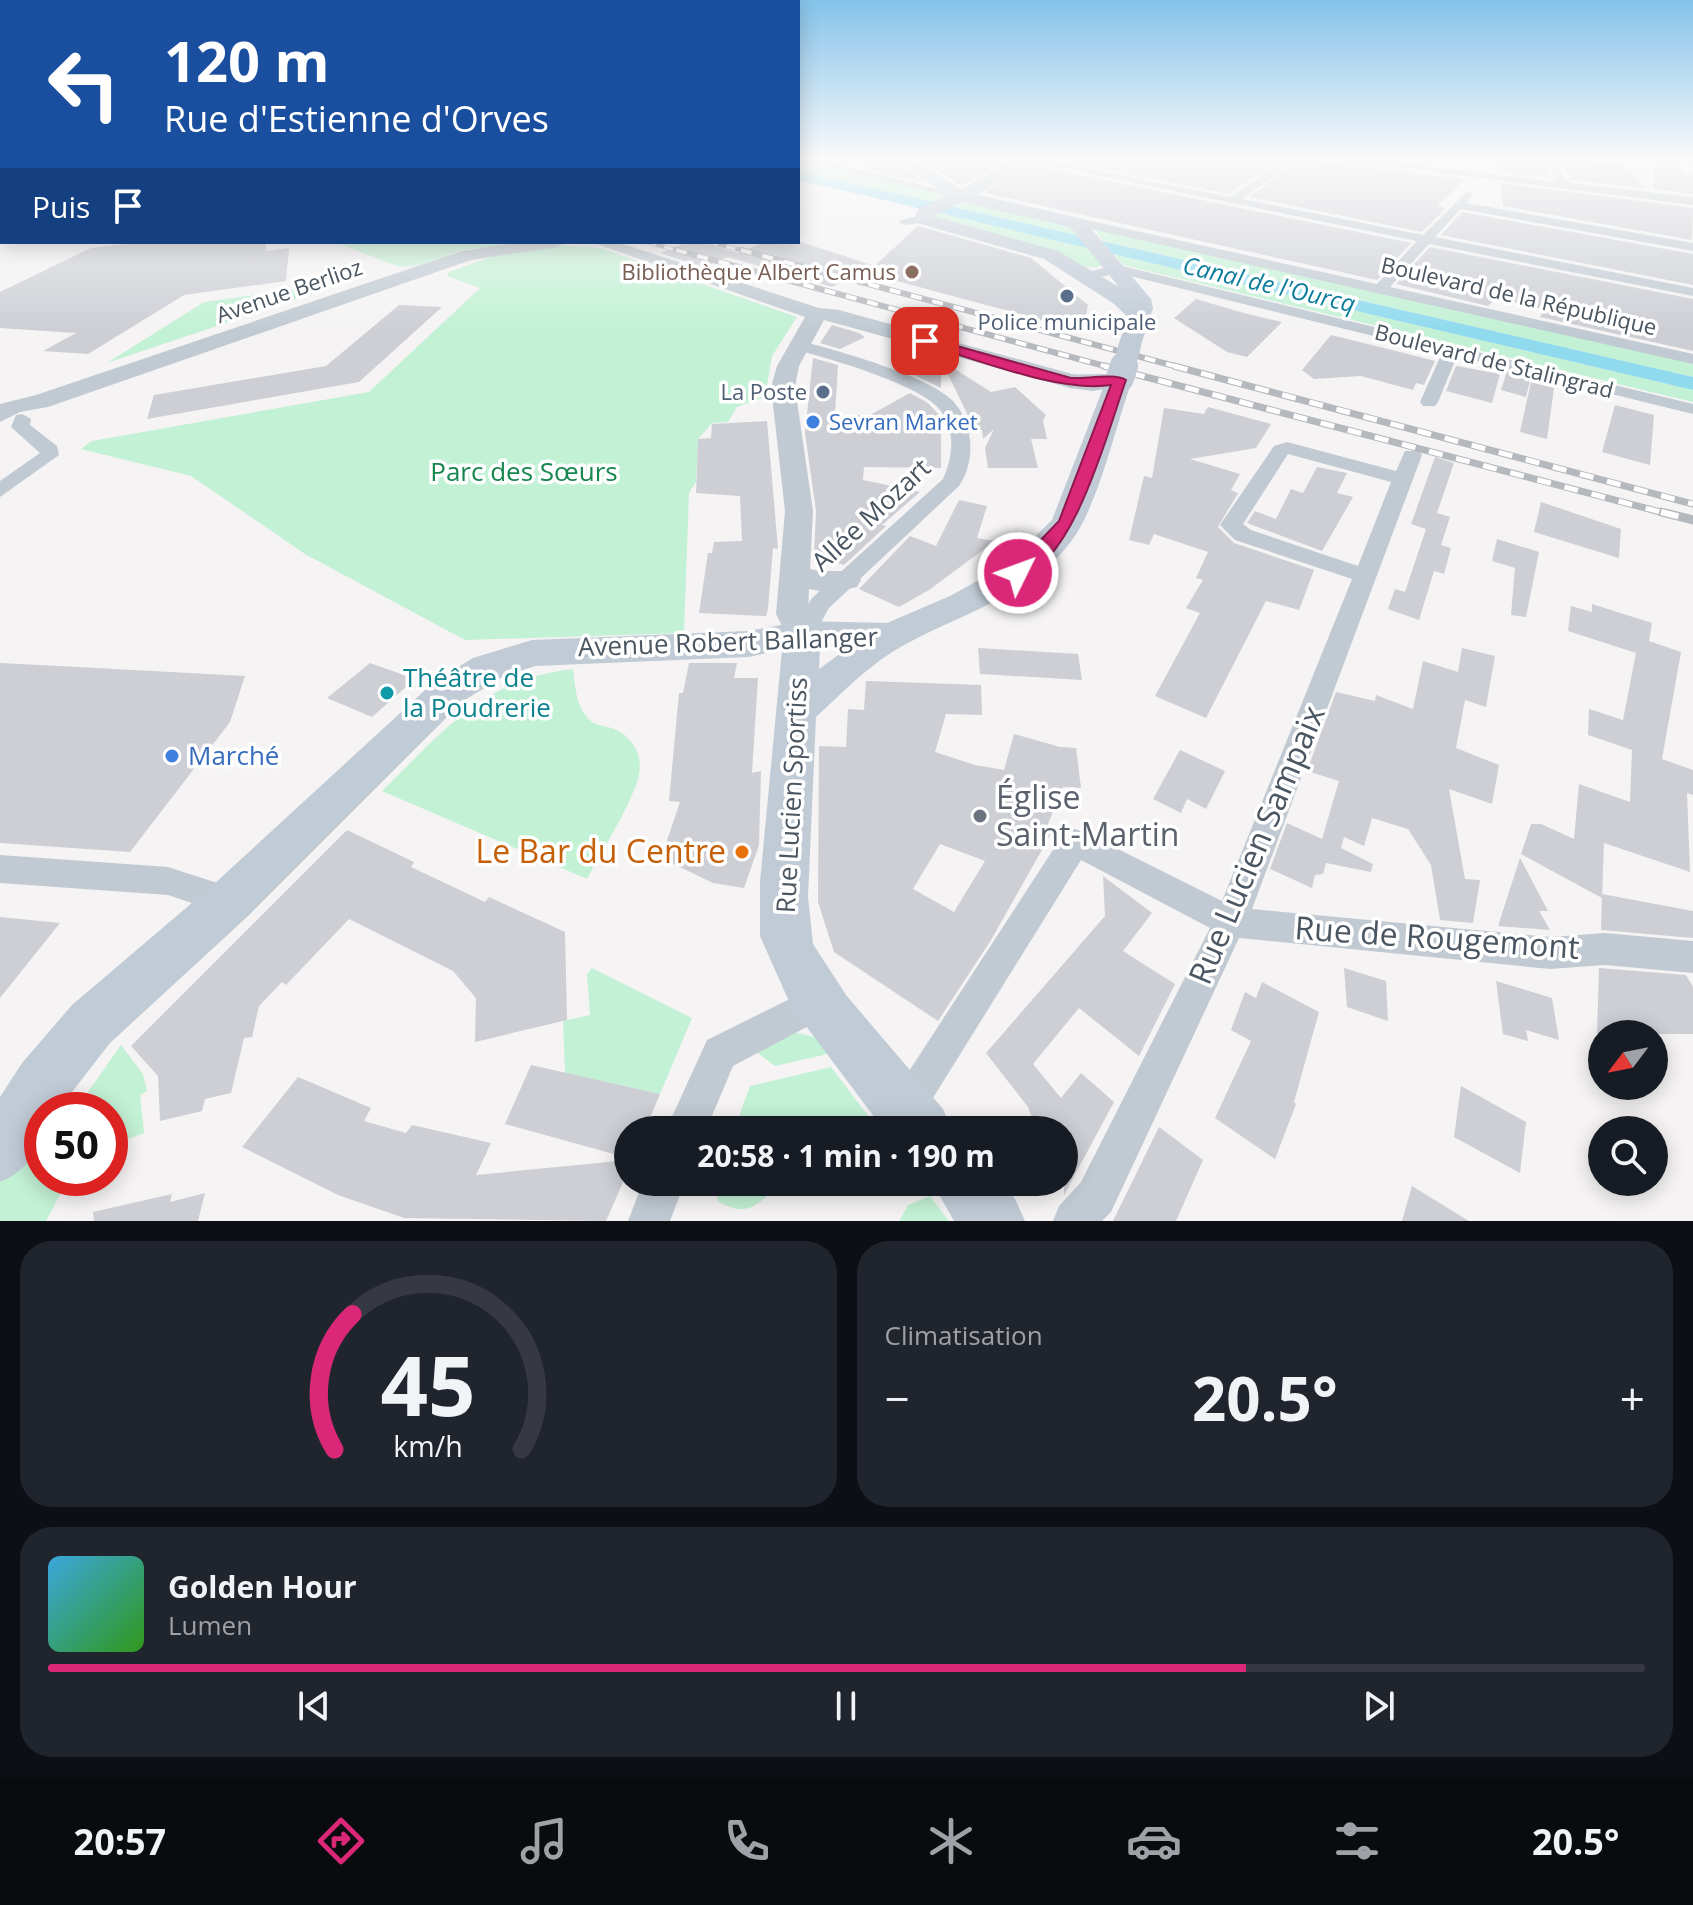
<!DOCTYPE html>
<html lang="fr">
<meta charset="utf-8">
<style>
:root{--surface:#171b24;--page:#20242c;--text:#f1f3f6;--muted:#9ea1a6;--line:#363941;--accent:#db2777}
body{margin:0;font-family:"Open Sans",sans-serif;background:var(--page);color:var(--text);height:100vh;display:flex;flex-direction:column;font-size:30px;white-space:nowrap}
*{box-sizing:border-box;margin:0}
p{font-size:26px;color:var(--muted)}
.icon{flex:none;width:44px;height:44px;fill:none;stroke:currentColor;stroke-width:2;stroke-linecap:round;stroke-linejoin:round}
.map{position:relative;height:1221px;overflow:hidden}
.sheet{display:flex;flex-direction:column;gap:20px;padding:20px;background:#0d0f14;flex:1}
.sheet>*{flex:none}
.hud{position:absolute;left:0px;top:0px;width:800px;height:244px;box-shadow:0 4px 20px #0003;background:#1a4fa0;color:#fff;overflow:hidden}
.needle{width:52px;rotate:238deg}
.buttons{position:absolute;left:1588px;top:1020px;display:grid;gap:16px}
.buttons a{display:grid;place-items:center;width:80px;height:80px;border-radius:50%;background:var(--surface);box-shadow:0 4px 20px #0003;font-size:40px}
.speed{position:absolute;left:24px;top:1092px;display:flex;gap:16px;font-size:40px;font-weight:700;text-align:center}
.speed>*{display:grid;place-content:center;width:104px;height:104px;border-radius:50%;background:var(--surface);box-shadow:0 4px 20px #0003;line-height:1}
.speed .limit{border:12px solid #d22;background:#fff;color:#111}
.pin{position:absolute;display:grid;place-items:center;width:68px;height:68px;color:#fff;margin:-34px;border-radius:16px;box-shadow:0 4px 12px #0006}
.me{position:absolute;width:88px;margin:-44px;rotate:48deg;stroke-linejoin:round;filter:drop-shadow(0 0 6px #0008)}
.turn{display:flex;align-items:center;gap:28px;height:168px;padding:0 32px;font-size:36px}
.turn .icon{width:104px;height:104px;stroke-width:2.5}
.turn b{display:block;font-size:56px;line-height:68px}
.then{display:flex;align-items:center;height:76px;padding:0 32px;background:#0003;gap:16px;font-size:30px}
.big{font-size:60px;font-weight:700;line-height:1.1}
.sheet .card{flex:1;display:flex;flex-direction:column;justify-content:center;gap:12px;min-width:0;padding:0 28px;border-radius:32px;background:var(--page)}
.sheet .dial{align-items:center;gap:0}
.dial svg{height:208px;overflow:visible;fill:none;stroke:var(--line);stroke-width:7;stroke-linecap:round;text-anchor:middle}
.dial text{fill:var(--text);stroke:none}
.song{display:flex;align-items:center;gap:24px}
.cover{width:96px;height:96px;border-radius:12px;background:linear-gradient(135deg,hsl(200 70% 55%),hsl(110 70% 35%))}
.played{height:8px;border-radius:4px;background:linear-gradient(90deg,var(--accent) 75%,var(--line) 75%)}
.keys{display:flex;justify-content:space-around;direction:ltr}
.heat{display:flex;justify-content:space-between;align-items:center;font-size:44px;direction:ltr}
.sheet .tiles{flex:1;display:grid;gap:20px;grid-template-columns:1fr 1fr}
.card:last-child{grid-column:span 2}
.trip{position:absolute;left:614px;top:1116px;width:464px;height:80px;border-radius:40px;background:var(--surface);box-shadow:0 4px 20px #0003;font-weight:700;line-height:80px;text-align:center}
.dock{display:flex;height:128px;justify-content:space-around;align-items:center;background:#090b0e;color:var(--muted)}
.dock .icon{width:56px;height:56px}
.dock .selected{color:var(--accent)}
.dock b{font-size:36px;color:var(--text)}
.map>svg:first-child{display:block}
.green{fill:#c3f1d5}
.water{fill:#90daee}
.building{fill:#cdcfd5;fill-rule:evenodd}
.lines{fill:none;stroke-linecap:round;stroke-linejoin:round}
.minor{fill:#c1cad2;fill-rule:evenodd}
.tertiary{fill:#c1cad2;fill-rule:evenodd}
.secondary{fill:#c1cbd6;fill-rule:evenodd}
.rail-far3-casing{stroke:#b5b8bd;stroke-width:4}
.rail-far2-casing{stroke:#b5b8bd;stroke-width:6}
.rail-far1-casing{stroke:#b5b8bd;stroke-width:7}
.rail-casing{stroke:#b5b8bd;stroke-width:9}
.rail-far3{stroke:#fff;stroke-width:3;stroke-dasharray:9;stroke-linecap:butt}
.rail-far2{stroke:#fff;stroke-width:4;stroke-dasharray:11;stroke-linecap:butt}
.rail-far1{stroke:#fff;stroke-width:5;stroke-dasharray:14;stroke-linecap:butt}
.rail{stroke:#fff;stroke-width:6;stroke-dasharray:18;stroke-linecap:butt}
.secondary-bridge-far1{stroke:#c1cbd6;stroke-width:22}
.secondary-bridge{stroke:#c1cbd6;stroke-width:28}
.route{fill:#db2777;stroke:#8e194d;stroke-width:2}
.education-dot{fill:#8d6e63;stroke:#fff;stroke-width:3}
.service-dot{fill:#5c6f8a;stroke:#fff;stroke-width:3}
.shop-dot{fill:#3f7fe0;stroke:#fff;stroke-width:3}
.culture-dot{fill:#0f9aa8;stroke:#fff;stroke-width:3}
.worship-dot{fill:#6b7280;stroke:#fff;stroke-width:3}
.food-dot{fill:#e8710a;stroke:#fff;stroke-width:3}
.labels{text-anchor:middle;stroke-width:7;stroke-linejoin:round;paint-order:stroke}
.far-education-label{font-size:22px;fill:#785e54;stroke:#fff;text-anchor:end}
.far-street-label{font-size:22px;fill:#4a5661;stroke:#fff}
.far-service-label{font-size:22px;fill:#4e5e75;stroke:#fff}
.far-shop-label{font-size:22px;fill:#366cbe;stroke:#fff;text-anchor:start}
.far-water-label{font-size:24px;font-style:italic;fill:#0c7c9b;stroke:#fff}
.park-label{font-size:26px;fill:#17864f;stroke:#fff}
.street-label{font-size:26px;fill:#4a5661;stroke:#fff}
.culture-label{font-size:26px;fill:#0d838f;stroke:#fff;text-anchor:start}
.shop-label{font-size:26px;fill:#366cbe;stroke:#fff;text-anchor:start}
.near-worship-label{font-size:32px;fill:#5b616d;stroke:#fff;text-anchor:start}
.near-street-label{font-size:32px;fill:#4a5661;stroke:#fff}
.near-food-label{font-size:32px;fill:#c56008;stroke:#fff;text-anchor:end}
</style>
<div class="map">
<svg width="1693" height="1221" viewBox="0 0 1693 1221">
<rect width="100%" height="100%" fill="#f5f3f3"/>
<path class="green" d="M798 161 932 192 945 197 933 203 798 171Z
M960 201 1070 224 1080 236 949 206Z
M937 213 1090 248 1104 265C1085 273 1076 260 1059 253 1019 236 974 235 934 217Z
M1094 228 1693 362V377L1103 241Z
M334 242H533L462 250 419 265 400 267Z
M559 245 600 248 797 317 772 356 765 397 737 407 728 422 712 423 698 439 696 482 689 493 684 633 465 640 305 554 191 476 81 449 92 441 369 392 480 288 447 276 449 272 500 254Z
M1114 254 1693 390V402L1123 265Z
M346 282H347L107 363 204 302Z
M573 669C575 686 576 709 591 721 597 726 607 726 614 729 638 739 645 763 636 785 624 817 603 848 587 879L382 791C444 731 483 679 573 669Z
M592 968 692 1018 660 1094 565 1073 563 1021 590 1015 587 974Z
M793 1032 815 1037 832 1053 775 1066 751 1048Z
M121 1045 143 1074 147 1091 140 1095 144 1133 110 1146V1110H99L88 1092Z
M831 1067 879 1130H734L750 1086Z
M42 1113V1178H69L46 1221H0V1174Z
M715 1182H785C759 1198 754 1221 719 1202L713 1189Z
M930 1196 949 1221H899L908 1205Z"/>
<path class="water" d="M798 171 1693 377V390L798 180Z"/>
<path class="building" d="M863 160H893L924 183 862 168Z
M921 160H999L993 168 962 186Z
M1020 160 1022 163 1411 243 1377 280 985 193Z
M1059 160H1280L1229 194Z
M1301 160 1384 169 1465 179 1437 206 1446 208 1422 232 1249 197Z
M1498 160H1541L1551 178 1499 172Z
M1558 160 1626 164 1644 188 1571 180Z
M1655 160H1680L1683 174 1693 175V194L1653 189Z
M1500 183 1693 208 1692 240 1503 206Z
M1462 212 1693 254V285L1441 235Z
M918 226 1031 258 1088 305 1083 331 867 273Z
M144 242H266V251L289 248 286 281 184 295 88 354 43 351 76 333 0 328V292L91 248Z
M688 242H701L738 253 765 242H801L872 265 832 287 728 257 703 267 660 253Z
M1430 247 1693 299V351L1540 317 1544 309 1496 298 1488 306 1396 284Z
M1196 299 1244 313 1282 322 1247 357 1227 352 1174 318Z
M399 305 442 307 359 382 147 419 154 395 326 366Z
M832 325 859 333 865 337 840 349 820 343Z
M1331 335 1396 351 1435 361 1424 385 1416 383 1413 390 1361 376 1314 379 1302 370Z
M813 358 838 365 835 415H870L910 393 928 403 941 417V468L864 467 863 480 920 492 882 525 886 526 844 565 814 556 816 511 805 433Z
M925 360 941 367V388L904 370Z
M941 360 991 392 1015 387 1046 415 1043 421 1047 439H1031L1038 468H988L985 448 994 429 983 439 982 430H975Z
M1456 366 1500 374 1492 403 1446 391Z
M1507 371 1531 377 1526 397 1501 390Z
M1531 382 1554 388 1547 439 1520 432Z
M1615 405 1654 415 1650 465 1602 452Z
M1208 407 1271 424 1256 448 1190 459 1240 474 1231 490 1238 493 1218 527 1234 543 1314 570 1299 610 1266 601 1206 718 1155 696 1200 613 1186 608 1203 580 1196 578 1208 552 1154 534 1149 545 1129 540 1144 476 1152 478 1164 408 1204 414Z
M767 421 778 549 773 548 768 609 766 616 699 613 708 553H712L714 542 742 541 740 496 696 493 698 439 711 438 712 424Z
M1435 457 1454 463 1437 513 1450 517 1441 545 1451 548 1444 574 1434 571 1419 620 1388 609 1395 589 1405 592 1426 529 1411 524Z
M1317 467 1347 473 1337 493 1353 497 1322 551 1247 523 1255 511 1276 519 1291 489 1303 493Z
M959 500 987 506 977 538 995 541 929 590 899 607 859 589 910 536 936 546Z
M1541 502 1621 529 1619 558 1534 532Z
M1497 539 1539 552 1526 617 1511 615 1515 568 1492 561Z
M1592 604 1652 623 1649 641 1681 652 1662 759 1693 770V795L1687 793 1690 872 1604 843 1602 898 1521 854 1531 824H1541L1574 839 1579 784 1630 802 1632 750 1588 735 1589 709 1623 720 1636 653 1568 631 1571 606 1592 612Z
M978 648 1078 654 1082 680 980 674Z
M1462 648 1495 656 1486 707 1465 700 1456 748 1499 765 1492 804 1449 789 1465 879 1480 880 1473 923 1440 920 1431 865 1408 829 1372 818 1364 846 1344 837 1341 848 1373 864 1371 872 1326 863 1323 874 1315 875 1312 888 1270 869 1287 823 1322 839 1339 781 1307 771 1336 692 1375 701 1376 695 1413 709 1423 661 1458 672Z
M0 663 59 666 245 676 230 722 130 852 0 843Z
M370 663 415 679 372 717 327 698Z
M689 663H737L734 678H758L752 773 761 771 759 845 744 888 713 883 661 858 680 802 669 801 679 693H683Z
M866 681 981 685 982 715 946 714 935 752 975 765 1004 770 1014 734 1060 747 1076 748 1081 788 1063 787 1046 829 1052 832 991 940 938 1021 834 952 818 902 819 746 846 747 848 709 864 710ZM940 844 985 861 954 912 913 889Z
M1180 750 1225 771 1206 809 1187 799 1181 813 1153 799Z
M347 830 414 862 411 867 485 902 489 897 565 932 567 1020 475 1042 476 998 453 971 349 919 286 985 282 982 259 1006 252 1037 244 1038 231 1093 205 1099 202 1111 160 1121 158 1076 131 1046Z
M1520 858 1548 911H1539L1550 930 1498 926Z
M1103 876 1152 913 1123 951 1175 984 1139 1056 1079 1008 1033 1064 1061 1098 1081 1073 1114 1102 1064 1195V1130H1037L1028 1107 986 1053 1105 916Z
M1602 894 1693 911V938L1601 930Z
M0 917 60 923 0 998Z
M1344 968 1386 981 1388 1021 1347 1007Z
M1599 968 1686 975 1693 987V1034H1597Z
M1496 981 1552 998 1559 1040 1526 1030 1528 1041 1503 1034Z
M1262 982 1319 1012 1294 1102 1296 1104 1275 1159 1215 1118 1251 1041 1231 1030 1245 992 1256 998Z
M531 1065 660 1094 645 1130H628V1158L505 1124Z
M298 1077 371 1108 364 1121 406 1133 412 1125 491 1143 476 1175 628 1160V1171L606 1221 404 1218 338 1195 242 1147Z
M1461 1086 1526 1122 1520 1173 1454 1137Z
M1159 1127 1203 1160 1176 1221H1113Z
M1412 1186 1469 1221H1402Z
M205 1193 198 1221H94L93 1212 172 1194 170 1202Z"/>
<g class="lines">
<path class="minor" d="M800 160H818L966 196 960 199Z
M1023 160H1044L1230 197 1285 160H1297L1242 199 1423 235 1468 191 1474 194 1466 203 1693 243V251L1461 209 1435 237 1693 288V296L1429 244 1390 287 1693 354V364L1060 222 1058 219 1064 215 1377 284 1417 241Z
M1340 160H1372L1557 182 1544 160H1554L1569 183 1693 197V205Z
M1687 160H1693V166L1689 165Z
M923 215 927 216V222L904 225 898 221Z
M1118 265 1693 404V414L1457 356 1438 402 1435 406H1423L1420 402 1442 353 1118 273 1101 277 1091 285 1084 281 1091 271Z
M799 341C834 349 929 376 953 401 974 424 976 461 959 486L829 608 811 640H793L790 634 812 598 943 479C953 457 956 430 940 410 922 385 825 357 793 349L791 346Z
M22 414 31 419 30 425 57 446 59 455 0 497V481L40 453 11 427 16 415Z
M1287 442 1396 471 1405 451H1419L1422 455 1252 909 1550 937 1605 933 1693 941V973L1605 965 1550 969 1239 938 1111 1212 1102 1221H1053L1059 1206 1081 1182 1210 928 1081 860 918 1122 904 1127 890 1122 885 1108 1064 833 1075 829 1086 833 1222 901 1352 579 1235 540 1220 525 1274 446ZM1288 454 1391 482 1358 566 1251 530 1243 524Z
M0 855 168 867 242 891 246 901 242 911 230 916 168 895 0 883Z
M820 984 833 989 838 1001 833 1013 733 1066 706 1130H666L707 1040Z
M643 1182H685L670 1221H628Z"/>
<path class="tertiary" d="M1003 160H1017C1005 176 976 203 955 199V193L995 170Z
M521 242H566L557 247 471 260 48 407 20 412 0 422V404L36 395 462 251Z
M591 242H617L819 308 839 310 1072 374C1087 376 1122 370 1130 380L1127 385 1093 391 1070 388 824 320 799 366 795 387 813 511 810 569C826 573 841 569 857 573L861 580 857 587C840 591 827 593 809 589L808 614 818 634 814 642 802 645 790 642 776 614 785 511 771 387 777 366 805 317Z"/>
<path class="secondary" d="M896 160H915L966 192 1083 219 1151 299 1153 308 1139 351H1121L1118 346 1128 317 1113 303 1044 259 917 223 914 219 918 209 947 195ZM962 202 1070 227 1119 287 1058 251 933 216Z
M1120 370 1133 378C1117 422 1104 481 1083 522 1049 590 967 611 906 644 872 662 844 691 816 717L808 897 813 944 846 995 943 1109 952 1130H884L791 1006 760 936V882L782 650 748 657 535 666 501 678 463 701 247 917 110 1043 58 1110H42C42 1144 32 1169 0 1182V1097L22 1063 72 1005 213 885 435 681 473 658 532 640 748 631 802 621 887 623 950 596 1006 565 1052 520 1107 378ZM820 647 848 648 819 669Z
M932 1182H1002L1015 1199 1025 1221H954Z"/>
<g class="rail-far3-casing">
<path id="rail-far3" d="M647 242 683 252
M709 242 748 252"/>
</g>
<g class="rail-far2-casing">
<path id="rail-far2" d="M676 250 1112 368
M741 250 1182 368"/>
</g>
<g class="rail-far1-casing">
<path id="rail-far1" d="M1104 366 1668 514
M1174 366 1693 504"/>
</g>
<g class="rail-casing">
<path id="rail" d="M1661 512 1693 520"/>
</g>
<use href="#rail-far3" class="rail-far3"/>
<use href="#rail-far2" class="rail-far2"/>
<use href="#rail-far1" class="rail-far1"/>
<use href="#rail" class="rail"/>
<path class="secondary-bridge-far1" d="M1123 368 1130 346"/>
<path class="secondary-bridge" d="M1120 378 1124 366"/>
</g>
<linearGradient id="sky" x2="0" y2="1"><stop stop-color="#85c3ea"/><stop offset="0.48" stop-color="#fafafa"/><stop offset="1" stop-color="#fafafa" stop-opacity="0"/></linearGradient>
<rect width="1693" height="331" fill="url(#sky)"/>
<path class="route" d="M925 337 1071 378C1086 379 1114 373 1126 380 1108 430 1074 564 1018 578L1009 573 1059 521 1111 385C1058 393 974 358 921 343V338Z"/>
<circle class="education-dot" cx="912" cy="272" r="8"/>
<g class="service-dot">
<circle cx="1067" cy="296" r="8"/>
<circle cx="823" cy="392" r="8"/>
</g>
<g class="shop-dot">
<circle cx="813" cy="422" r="8"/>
<circle cx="172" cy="756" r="8"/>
</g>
<circle class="culture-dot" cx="387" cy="693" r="8"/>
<circle class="worship-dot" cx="980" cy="816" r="8"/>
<circle class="food-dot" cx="742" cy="852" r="8"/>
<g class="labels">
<g class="far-education-label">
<text x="896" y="280">Bibliothèque Albert Camus</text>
</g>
<g class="far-street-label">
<text transform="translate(289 291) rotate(-19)" y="8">Avenue Berlioz</text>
<text transform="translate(1519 296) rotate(13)" y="8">Boulevard de la République</text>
<text transform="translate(1494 361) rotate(14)" y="8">Boulevard de Stalingrad</text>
</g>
<g class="far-service-label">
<text x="1067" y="330">Police municipale</text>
<text x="807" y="400" text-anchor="end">La Poste</text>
</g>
<g class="far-shop-label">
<text x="829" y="430">Sevran Market</text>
</g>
<g class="far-water-label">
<text transform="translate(1269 285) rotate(13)" y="8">Canal de l'Ourcq</text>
</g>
<g class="park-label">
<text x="524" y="481">Parc des Sœurs</text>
</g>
<g class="street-label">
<text transform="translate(871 515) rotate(-43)" y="9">Allée Mozart</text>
<text transform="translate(728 642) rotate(-2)" y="9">Avenue Robert Ballanger</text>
<text transform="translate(792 795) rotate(-87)" y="9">Rue Lucien Sportiss</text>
</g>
<g class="culture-label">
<text x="403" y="687">Théâtre de<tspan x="403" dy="30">la Poudrerie</tspan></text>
</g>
<g class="shop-label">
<text x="188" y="765">Marché</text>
</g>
<g class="near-worship-label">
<text x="996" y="809">Église<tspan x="996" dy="37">Saint-Martin</tspan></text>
</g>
<g class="near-street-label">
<text transform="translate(1257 845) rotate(-67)" y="11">Rue Lucien Sampaix</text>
<text transform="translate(1437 938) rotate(4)" y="11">Rue de Rougemont</text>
</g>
<g class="near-food-label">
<text x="726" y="863">Le Bar du Centre</text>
</g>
</g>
</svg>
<div class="buttons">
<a><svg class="needle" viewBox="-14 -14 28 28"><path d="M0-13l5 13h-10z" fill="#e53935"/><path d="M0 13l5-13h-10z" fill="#9ea1a6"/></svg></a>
<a><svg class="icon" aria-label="search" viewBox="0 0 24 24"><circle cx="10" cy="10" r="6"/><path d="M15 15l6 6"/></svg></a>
</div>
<div class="speed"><div class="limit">50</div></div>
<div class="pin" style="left:925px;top:341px;background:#d93025"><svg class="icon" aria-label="arrive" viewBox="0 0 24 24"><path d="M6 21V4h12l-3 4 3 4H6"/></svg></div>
<svg class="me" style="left:1018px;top:573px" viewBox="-20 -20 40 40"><circle r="17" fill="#db2777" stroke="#fff" stroke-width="3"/><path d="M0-11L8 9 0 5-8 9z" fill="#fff"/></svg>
<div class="trip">20:58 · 1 min · 190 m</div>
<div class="hud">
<div class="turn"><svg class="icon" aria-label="left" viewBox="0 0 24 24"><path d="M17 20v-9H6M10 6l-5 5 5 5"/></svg><div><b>120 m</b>Rue d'Estienne d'Orves</div></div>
<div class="then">Puis<svg class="icon" aria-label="arrive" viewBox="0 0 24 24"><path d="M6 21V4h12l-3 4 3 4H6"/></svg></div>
</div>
</div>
<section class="sheet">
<div class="tiles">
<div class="card dial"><svg viewBox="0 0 100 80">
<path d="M14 69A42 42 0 1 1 86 69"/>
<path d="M14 69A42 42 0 0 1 21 17" stroke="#db2777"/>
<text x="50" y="56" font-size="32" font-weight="700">45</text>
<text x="50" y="72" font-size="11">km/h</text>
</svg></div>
<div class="card"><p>Climatisation</p>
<div class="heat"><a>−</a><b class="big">20.5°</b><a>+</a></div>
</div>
<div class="card">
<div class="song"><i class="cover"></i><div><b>Golden Hour</b><p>Lumen</p></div></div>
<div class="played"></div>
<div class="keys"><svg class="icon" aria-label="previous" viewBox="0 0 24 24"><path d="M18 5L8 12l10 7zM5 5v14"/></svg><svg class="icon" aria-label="pause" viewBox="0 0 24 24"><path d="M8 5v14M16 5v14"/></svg><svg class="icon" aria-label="next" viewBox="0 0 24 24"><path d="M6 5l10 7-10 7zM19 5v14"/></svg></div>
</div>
</div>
</section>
<nav class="dock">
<b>20:57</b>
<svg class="icon selected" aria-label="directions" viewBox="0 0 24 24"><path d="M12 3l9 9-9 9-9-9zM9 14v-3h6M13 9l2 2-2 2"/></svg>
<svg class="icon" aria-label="music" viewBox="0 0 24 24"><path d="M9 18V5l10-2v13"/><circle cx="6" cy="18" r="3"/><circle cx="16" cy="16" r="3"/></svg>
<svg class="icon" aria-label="phone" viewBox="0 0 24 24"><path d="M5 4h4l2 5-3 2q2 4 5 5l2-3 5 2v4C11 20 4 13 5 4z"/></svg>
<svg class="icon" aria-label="climate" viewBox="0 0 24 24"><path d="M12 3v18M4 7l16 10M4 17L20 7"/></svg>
<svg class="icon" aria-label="car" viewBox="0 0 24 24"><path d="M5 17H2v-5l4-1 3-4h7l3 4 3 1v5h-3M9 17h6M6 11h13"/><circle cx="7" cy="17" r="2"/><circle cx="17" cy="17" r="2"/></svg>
<svg class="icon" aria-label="filters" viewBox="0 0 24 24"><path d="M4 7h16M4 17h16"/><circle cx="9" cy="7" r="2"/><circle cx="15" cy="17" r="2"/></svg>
<b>20.5°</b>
</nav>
